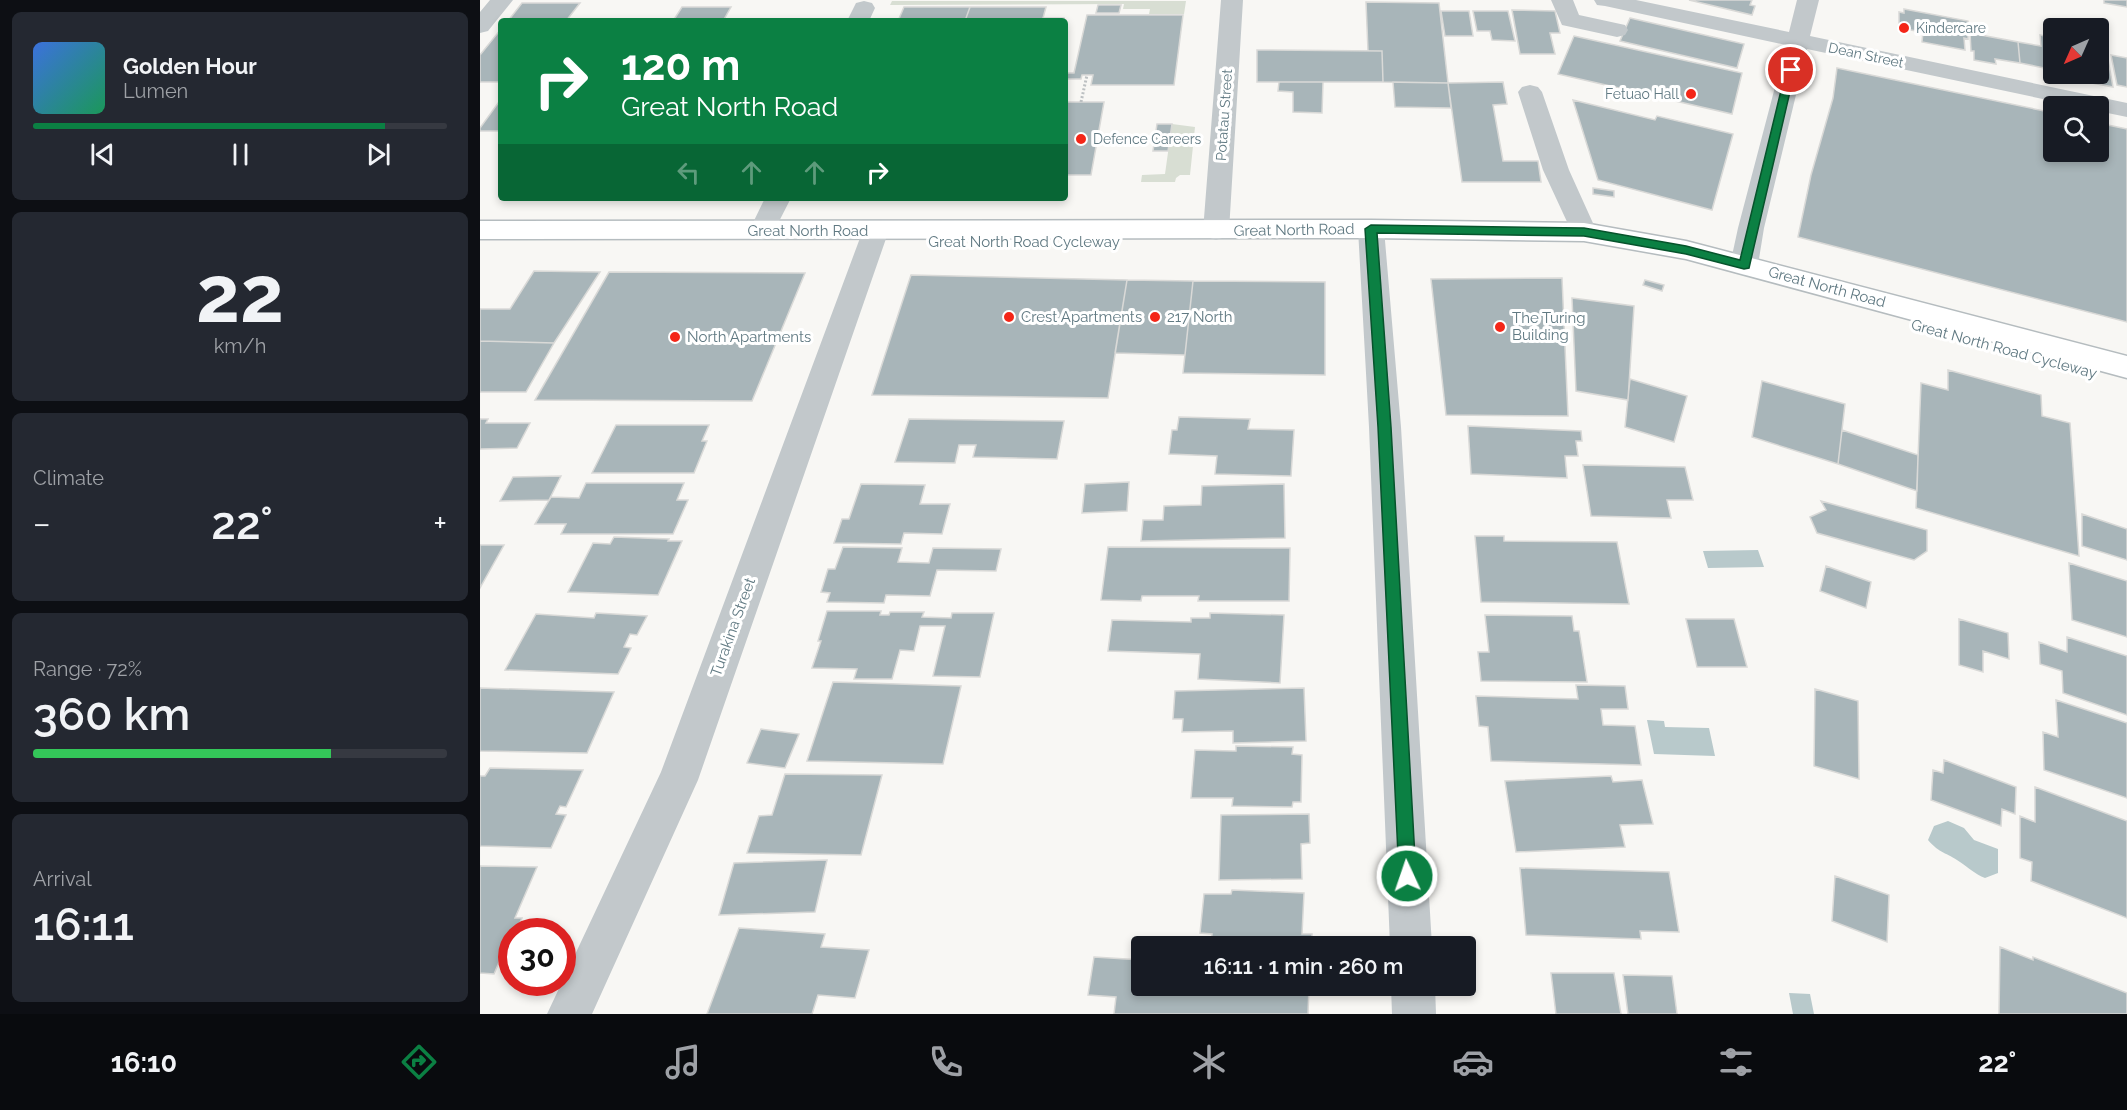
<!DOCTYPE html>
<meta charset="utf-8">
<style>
:root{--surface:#171b24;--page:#242831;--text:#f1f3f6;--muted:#9ea1a6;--line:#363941;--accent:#0b8043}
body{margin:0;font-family:Raleway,sans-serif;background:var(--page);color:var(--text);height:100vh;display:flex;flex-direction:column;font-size:22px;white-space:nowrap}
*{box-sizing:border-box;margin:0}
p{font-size:20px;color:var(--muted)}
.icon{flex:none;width:33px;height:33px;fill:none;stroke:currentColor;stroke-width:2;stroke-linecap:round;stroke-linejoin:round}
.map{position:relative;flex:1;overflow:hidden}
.details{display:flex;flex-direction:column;gap:12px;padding:12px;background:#0d0f14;width:480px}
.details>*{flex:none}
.hud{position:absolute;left:18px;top:18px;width:570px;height:183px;border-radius:6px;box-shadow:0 3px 9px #0003;background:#0b8043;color:#fff;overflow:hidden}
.needle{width:39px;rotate:225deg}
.tools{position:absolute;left:1563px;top:18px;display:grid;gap:12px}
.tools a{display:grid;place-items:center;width:66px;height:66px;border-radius:6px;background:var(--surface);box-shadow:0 3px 9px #0003;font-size:30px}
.speed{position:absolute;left:18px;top:918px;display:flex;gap:12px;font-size:30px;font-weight:700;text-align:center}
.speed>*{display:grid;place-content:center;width:78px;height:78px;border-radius:50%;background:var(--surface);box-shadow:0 3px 9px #0003;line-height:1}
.speed .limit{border:9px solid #d22;background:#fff;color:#111}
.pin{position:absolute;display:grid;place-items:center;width:51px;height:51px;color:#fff;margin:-26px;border:3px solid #fff;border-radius:50%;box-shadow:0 2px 6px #0007}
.me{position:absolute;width:66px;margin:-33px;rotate:357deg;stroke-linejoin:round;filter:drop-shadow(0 0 4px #0008)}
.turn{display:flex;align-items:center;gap:21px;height:126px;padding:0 24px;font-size:27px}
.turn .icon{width:78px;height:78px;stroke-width:2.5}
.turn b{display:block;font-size:42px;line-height:51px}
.lanes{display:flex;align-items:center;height:57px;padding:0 24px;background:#0003;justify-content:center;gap:30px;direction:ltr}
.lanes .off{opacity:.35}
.big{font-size:45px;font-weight:600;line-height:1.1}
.details .tile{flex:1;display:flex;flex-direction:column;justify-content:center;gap:9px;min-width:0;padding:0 21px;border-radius:9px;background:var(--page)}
.details .dial{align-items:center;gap:0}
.dial b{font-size:78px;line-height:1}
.song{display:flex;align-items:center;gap:18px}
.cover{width:72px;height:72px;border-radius:9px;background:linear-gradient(135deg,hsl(220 70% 55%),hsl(150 70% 35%))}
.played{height:6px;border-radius:3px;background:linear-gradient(90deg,var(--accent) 85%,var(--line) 85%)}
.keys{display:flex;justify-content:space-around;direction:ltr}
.heat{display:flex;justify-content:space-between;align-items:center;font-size:33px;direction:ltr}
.charge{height:9px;border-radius:4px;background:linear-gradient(90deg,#34c759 72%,var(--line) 0)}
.trip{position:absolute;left:651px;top:936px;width:345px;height:60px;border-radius:6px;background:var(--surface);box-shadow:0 3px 9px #0003;font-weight:600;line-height:60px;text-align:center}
.menu{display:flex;height:96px;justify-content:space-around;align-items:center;background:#090b0e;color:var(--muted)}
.menu .icon{width:42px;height:42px}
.menu .current{color:var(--accent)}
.menu b{font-size:27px;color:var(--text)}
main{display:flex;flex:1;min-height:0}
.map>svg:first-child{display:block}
.green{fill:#d8ded3}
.water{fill:#b8c9cb}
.building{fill:#a8b5b9;stroke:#d9d9d7;stroke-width:1.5}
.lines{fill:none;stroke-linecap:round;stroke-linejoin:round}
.major-casing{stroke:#b5bcbf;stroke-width:3}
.path{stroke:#bcc0c2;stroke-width:3;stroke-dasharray:2 2;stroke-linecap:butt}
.minor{fill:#c2c8cb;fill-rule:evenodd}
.major{fill:#fff;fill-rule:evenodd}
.route{fill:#0b8043;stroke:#07532c;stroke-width:1.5}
.poi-dot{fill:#f42618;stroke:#fff;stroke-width:2}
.labels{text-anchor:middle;stroke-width:6;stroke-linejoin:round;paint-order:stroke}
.far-poi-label{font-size:14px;fill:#607982;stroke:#fff;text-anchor:start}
.far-street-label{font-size:14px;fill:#607982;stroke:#fff}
.street-label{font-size:15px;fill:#607982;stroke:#fff}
.poi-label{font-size:15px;fill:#607982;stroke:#fff;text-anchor:start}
</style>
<main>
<section class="details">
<div class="tile">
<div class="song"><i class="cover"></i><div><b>Golden Hour</b><p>Lumen</p></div></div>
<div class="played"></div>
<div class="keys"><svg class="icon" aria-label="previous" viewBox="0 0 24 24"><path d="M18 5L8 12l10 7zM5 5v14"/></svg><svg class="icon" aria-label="pause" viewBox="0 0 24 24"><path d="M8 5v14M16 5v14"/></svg><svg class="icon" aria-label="next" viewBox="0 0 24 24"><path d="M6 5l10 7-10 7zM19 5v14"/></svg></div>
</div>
<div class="tile dial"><b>22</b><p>km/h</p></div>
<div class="tile"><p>Climate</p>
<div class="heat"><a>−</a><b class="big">22°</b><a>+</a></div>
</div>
<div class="tile"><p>Range · 72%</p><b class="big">360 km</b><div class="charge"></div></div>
<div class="tile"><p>Arrival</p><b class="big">16:11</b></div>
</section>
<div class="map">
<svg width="1647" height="1014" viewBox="0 0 1647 1014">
<rect width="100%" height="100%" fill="#f8f7f4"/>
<path class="green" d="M412 1H706L704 14H669L670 9H643L644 4 410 5Z
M692 124 715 127 710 175H700L696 178 695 182H661L662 175 685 174Z"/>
<path class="water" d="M1278 550 1284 567 1228 568 1223 551Z
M1167 720 1184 721 1185 727 1229 728 1235 756 1174 754Z
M1468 821 1484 828 1494 840 1518 849V873L1505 878C1495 874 1489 868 1480 862 1466 852 1460 854 1448 840L1454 826Z
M1309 993 1330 994 1334 1014H1313Z"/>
<path class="building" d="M1209 0H1272L1270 5 1275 6 1272 15Z
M1624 0H1647V7L1624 3Z
M886 2 959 3 968 83 903 82 902 51H888Z
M42 3H100L86 21H28Z
M618 5H641L639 13H616Z
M202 7H251L243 21H193Z
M424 7H490L485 21H418Z
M490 7H566L563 18H584V21H485Z
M1424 9 1488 21V39L1484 38 1485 50 1442 42 1443 32 1425 29V24L1419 23V12L1424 13Z
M1032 10 1075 11 1080 33H1070L1075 54H1040Z
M961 11H989L993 36H965Z
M993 11H1028L1035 41 1012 40 1010 31H997Z
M607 15H703L694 85H611L613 75H602L601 79H585V73H594Z
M1150 18 1264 44 1257 68 1140 41Z
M21 29V82H0V55Z
M1490 33 1538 42 1540 63 1515 59 1516 64 1494 60V51H1491Z
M1560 35 1574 38V70L1540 63 1538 42 1561 46Z
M1094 36 1262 73 1252 114 1078 74Z
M777 50 902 51 903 82H777Z
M1618 52 1627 54 1633 87 1586 78 1585 74H1618Z
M1631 55 1647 58V87L1637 85Z
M1357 68 1574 113V152H1618V123L1647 129V322L1318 237 1331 175 1353 98Z
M799 82H843L842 113 813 112V92L798 91Z
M913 82 968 83 971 108 915 107Z
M1023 82 1027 104 1013 105 1023 161H1058L1061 182H982L968 83Z
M21 99V131H0V128Z
M1093 100 1175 120 1177 116 1253 134 1232 210 1118 180Z
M585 102H624L611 175H585Z
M677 124H692L688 151H673Z
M1113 188 1134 191V197L1113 194Z
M54 271 120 272 74 343 0 341V309H30Z
M129 272 325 273 272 401 55 400Z
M431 275 647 280 628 398 392 395Z
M1082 278 1088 416 966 415 951 279Z
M647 280 713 281 705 355 635 353Z
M1165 280 1184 285 1182 291 1163 285Z
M713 281 845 282V375L703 373Z
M1092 298 1154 306 1148 400 1096 391Z
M0 341 74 343 46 392H0Z
M1468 370 1561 395 1562 416 1590 423 1599 556 1436 508 1441 383 1468 390Z
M1150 379 1207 396 1194 442 1145 427Z
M1282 381 1365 404 1358 464 1272 437Z
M699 417 770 419 768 429 814 430 811 476 735 474 737 456 689 454 692 430H697Z
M0 419H8L6 423H50L37 448 0 449Z
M429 419 584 421 577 459 493 457 496 445H479L475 463 415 462Z
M136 425H229L222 441H227L214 473H112Z
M988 426 1101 431 1102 441H1096L1098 456H1085L1087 478 991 474Z
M1362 430 1438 455 1437 491 1358 464Z
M1103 465 1205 467 1213 500H1187L1191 518 1111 516Z
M81 476 69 500 20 501 33 477Z
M649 482 647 511 602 513 605 484Z
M106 483H204L197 500H208L193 534H81L86 524H55L71 497 99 498Z
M381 484 445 485 440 504H470L462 534 424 533 421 544 354 543 362 519H369Z
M804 484 805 538 661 541 663 520H683L684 506 721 505 722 486Z
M1341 501 1447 530V551L1434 560 1337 533 1330 517 1346 510Z
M1602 514 1647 529V560L1602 546Z
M995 536H1024V541L1137 542 1149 604 1001 602Z
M134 537 189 539 188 541H202L178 595 88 592 113 543 130 544Z
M0 545H24L0 588Z
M363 547 422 548 418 562 449 563 453 548 521 549 516 571 457 570 450 596 406 595 404 603 347 602 350 593 341 592 348 569H355Z
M628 547 810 548 809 601H718L719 596H662L661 601 621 600Z
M1589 563 1647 581V637L1592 620Z
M1346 566 1391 582 1386 608 1340 591Z
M347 611H401L400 615H409L410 612H444L442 617 471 618 472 613H514L500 677 453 676 465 626H440L434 651 420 650 412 679H374L377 669 332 668 341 641H338Z
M116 613 167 616 157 635 150 634 144 647 151 648 138 674 25 670 56 614 114 618Z
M730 613 804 615 800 683 718 679 720 654 628 651 632 620 711 622V618H730Z
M1005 615 1092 616 1094 631H1099L1107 682 1001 681 998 652H1009Z
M1206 619H1254L1267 667H1217Z
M1479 619 1528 633 1529 659 1503 651V672L1479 665Z
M1587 637 1647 656V715L1583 693 1582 671 1560 664 1559 642 1587 652Z
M353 682 481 686 463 764 327 761Z
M1096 685 1145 686 1148 709H1121L1123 725 1155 726 1161 765 1011 761 1008 727 999 726 996 696 1098 699Z
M0 688 134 692 107 753 0 751Z
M824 688 826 741 753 743V731L702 732 703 719H693L695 691Z
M1335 689 1378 701 1379 779 1334 766Z
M1576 700 1647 723V798L1564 770 1563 732 1578 737Z
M281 729 319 734 305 768 267 763Z
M756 746 813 747 812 754 822 755 821 802H813L812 807 752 806 753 798H711L715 750 753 751H756Z
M1464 760 1536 787 1535 814 1522 809 1521 826 1451 800 1453 770 1463 773Z
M10 768 103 770 86 807 80 806 76 814 86 815 71 848 0 846V776H5Z
M305 774 402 775 381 855 267 853 279 816 292 815Z
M1131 776 1133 782 1162 780 1173 824 1140 825 1145 847 1036 852 1025 781Z
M1555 787 1647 821V918L1551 881 1552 862 1540 858V816L1555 822Z
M829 814 830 843 821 844 822 879 739 880 741 815Z
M347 860 335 912 239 915 254 863Z
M0 866 57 867 35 918H42L36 932H32V943L30 947 26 946 14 974 0 973Z
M1040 868 1189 872 1199 932 1160 931 1161 939 1046 935Z
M1355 876 1409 895 1407 942 1352 921Z
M752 890 824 893 822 934H832V946H731L732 934 720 933 724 894H751Z
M259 928 345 934 341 947 389 950 375 998 338 995 332 1014H227Z
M1520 947 1553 960V957L1647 993V1014H1519Z
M614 957 662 960V986H829L828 1014H634L636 997 608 995Z
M1071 973H1134L1141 1014H1076Z
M1143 975 1192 976 1197 1014H1148Z"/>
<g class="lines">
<g class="major-casing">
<path id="major" d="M891 220 1104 223 1206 241 1647 356V378L1206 259 1104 241 891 238 0 239V221Z"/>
</g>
<path class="path" d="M601 102 607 75"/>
<path class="minor" d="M10 0H33L8 31 0 33V12Z
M741 0H763L749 231 745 237 736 240 727 237 723 231Z
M1071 0H1093L1099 15 1145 25 1148 30 1145 35 1137 37 1082 25Z
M1114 0H1156L1309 32 1317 0H1339L1330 36 1647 103V117L1618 111V106H1596L1327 49 1284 228 1278 265 1274 272 1264 275 1254 272 1250 265 1258 228 1306 45 1125 6 1117 5Z
M384 1 392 3 395 8 389 21H367L376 3Z
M1050 85 1058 87 1062 92 1089 170 1117 232 1113 239 1104 241 1095 239 1063 170 1038 92 1042 87Z
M285 198H311L291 237 282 240 273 237 269 231Z
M891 220 900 223 904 229 921 427 952 946H910L889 427 878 229 882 223Z
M396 221 405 224 409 230 218 780 112 1014H67L181 772 383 230 387 224Z
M911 986H955L956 1014H912Z"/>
<use href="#major" class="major"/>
</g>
<path class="route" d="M1311 67 1315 70 1269 268 1264 269 1206 254 1104 236 897 233 911 427 936 876 933 882 927 884 921 882 919 876 898 427 885 229 891 225 1104 228 1206 246 1260 260 1306 70Z"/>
<g class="poi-dot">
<circle cx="1424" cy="28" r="6"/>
<circle cx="1211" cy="94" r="6"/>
<circle cx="601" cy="139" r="6"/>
<circle cx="529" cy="317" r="6"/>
<circle cx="675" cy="317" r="6"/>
<circle cx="1020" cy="327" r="6"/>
<circle cx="195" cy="337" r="6"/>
</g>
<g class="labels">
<g class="far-poi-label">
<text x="1436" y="33">Kindercare</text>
<text x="1199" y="99" text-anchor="end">Fetuao Hall</text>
<text x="613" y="144">Defence Careers</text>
</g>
<g class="far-street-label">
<text transform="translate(1386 55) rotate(12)" y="5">Dean Street</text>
<text transform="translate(744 115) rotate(-86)" y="5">Potatau Street</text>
</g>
<g class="street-label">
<text transform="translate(814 230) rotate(-1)" y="5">Great North Road</text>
<text x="328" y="236">Great North Road</text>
<text x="544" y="247">Great North Road Cycleway</text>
<text transform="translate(1347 287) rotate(15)" y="5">Great North Road</text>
<text transform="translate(1524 349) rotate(15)" y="5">Great North Road Cycleway</text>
<text transform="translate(253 627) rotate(-70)" y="5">Turakina Street</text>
</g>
<g class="poi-label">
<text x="541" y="322">Crest Apartments</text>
<text x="687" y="322">217 North</text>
<text x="1032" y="323">The Turing<tspan x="1032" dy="17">Building</tspan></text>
<text x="207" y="342">North Apartments</text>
</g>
</g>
</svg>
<div class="tools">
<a><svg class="needle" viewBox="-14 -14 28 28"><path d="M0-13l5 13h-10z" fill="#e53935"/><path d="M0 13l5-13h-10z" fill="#9ea1a6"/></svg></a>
<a><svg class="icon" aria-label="search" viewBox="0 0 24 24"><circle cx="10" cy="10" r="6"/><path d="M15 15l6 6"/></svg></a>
</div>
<div class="speed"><div class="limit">30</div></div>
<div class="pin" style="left:1311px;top:70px;background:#d93025"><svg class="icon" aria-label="arrive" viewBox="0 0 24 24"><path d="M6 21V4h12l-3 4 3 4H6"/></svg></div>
<svg class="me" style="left:927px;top:876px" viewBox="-20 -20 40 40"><circle r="17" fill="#0b8043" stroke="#fff" stroke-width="3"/><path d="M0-11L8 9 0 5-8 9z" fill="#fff"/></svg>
<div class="trip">16:11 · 1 min · 260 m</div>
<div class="hud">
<div class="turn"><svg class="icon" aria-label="right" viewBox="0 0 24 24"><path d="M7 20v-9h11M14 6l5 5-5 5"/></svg><div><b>120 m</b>Great North Road</div></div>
<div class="lanes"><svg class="icon off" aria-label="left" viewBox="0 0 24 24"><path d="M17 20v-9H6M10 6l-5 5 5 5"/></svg><svg class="icon off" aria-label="ahead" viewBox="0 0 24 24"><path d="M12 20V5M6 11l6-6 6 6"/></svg><svg class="icon off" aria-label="ahead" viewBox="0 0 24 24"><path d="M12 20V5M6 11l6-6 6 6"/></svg><svg class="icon" aria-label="right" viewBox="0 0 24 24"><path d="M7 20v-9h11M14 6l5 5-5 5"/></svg></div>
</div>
</div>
</main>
<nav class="menu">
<b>16:10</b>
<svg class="icon current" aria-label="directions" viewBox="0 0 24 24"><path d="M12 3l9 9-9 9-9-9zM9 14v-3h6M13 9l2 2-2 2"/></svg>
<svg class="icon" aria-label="music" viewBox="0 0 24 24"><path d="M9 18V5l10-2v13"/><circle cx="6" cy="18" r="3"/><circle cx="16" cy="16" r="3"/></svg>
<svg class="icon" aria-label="phone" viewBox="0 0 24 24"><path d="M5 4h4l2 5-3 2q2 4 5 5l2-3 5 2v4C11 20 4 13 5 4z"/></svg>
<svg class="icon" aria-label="climate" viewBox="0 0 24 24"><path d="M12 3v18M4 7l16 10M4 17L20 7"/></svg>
<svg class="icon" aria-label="car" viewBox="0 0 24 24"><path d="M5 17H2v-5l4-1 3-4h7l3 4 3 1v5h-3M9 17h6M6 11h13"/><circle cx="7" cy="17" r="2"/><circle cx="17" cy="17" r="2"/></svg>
<svg class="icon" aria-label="filters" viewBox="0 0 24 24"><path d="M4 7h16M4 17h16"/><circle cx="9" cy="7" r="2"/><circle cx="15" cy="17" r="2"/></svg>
<b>22°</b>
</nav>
